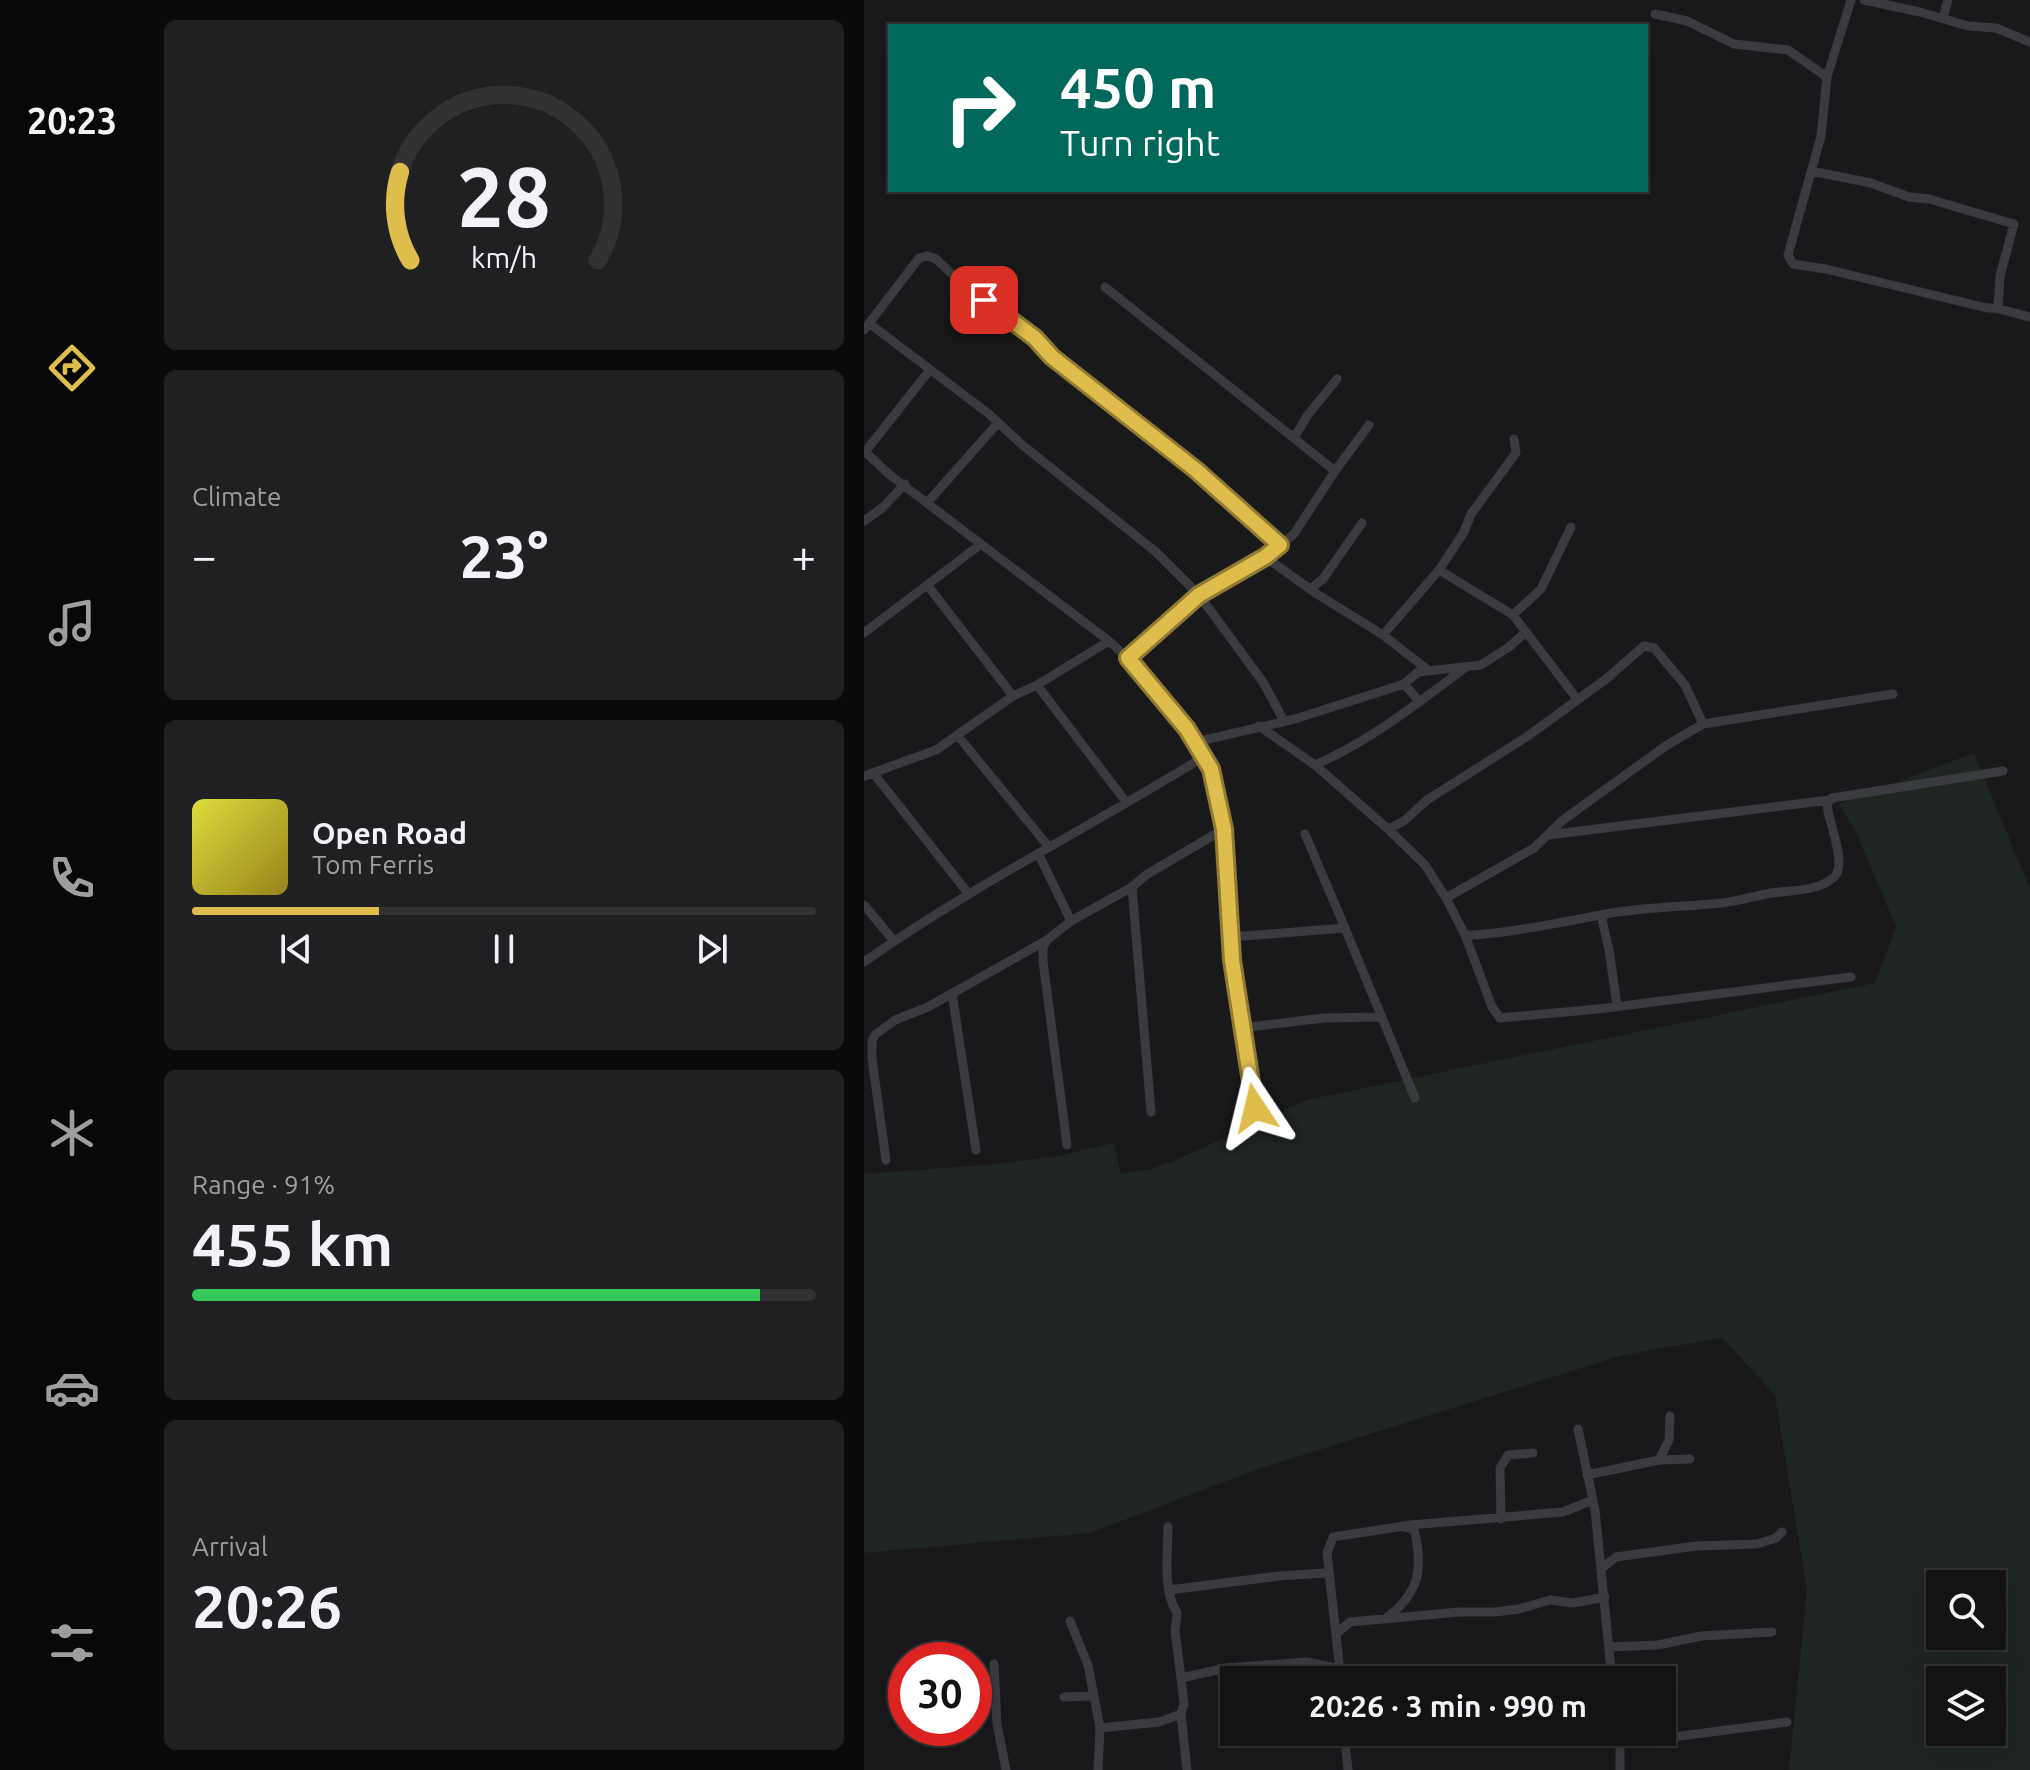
<!DOCTYPE html>
<meta charset="utf-8">
<style>
:root{--surface:#131314;--page:#202022;--text:#f1f3f6;--muted:#9d9ea0;--line:#323234;--accent:#dfbd4d}
body{margin:0;font-family:Ubuntu,sans-serif;background:var(--page);color:var(--text);height:100vh;display:flex;flex-direction:column;font-size:30px;white-space:nowrap}
*{box-sizing:border-box;margin:0}
p{font-size:26px;color:var(--muted)}
.icon{flex:none;width:44px;height:44px;fill:none;stroke:currentColor;stroke-width:2;stroke-linecap:round;stroke-linejoin:round}
.map{position:relative;flex:1;overflow:hidden}
.details{display:flex;flex-direction:column;gap:20px;padding:20px;background:#0a0a0b;width:720px}
.details>*{flex:none}
.banner{position:absolute;left:24px;top:24px;width:760px;height:168px;border-radius:0px;box-shadow:0 8px 32px #0002,0 0 0 2px var(--line);background:#00695c;color:#fff;overflow:hidden}
.tools{position:absolute;left:1062px;top:1570px;display:grid;gap:16px}
.tools a{display:grid;place-items:center;width:80px;height:80px;border-radius:0px;background:var(--surface);box-shadow:0 8px 32px #0002,0 0 0 2px var(--line);font-size:40px}
.speed{position:absolute;left:24px;top:1642px;display:flex;gap:16px;font-size:40px;font-weight:700;text-align:center}
.speed>*{display:grid;place-content:center;width:104px;height:104px;border-radius:50%;background:var(--surface);box-shadow:0 8px 32px #0002,0 0 0 2px var(--line);line-height:1}
.speed .limit{border:12px solid #d22;background:#fff;color:#111}
.pin{position:absolute;display:grid;place-items:center;width:68px;height:68px;color:#fff;margin:-34px;border-radius:16px;box-shadow:0 4px 12px #0006}
.me{position:absolute;width:88px;margin:-44px;rotate:350deg;stroke-linejoin:round;filter:drop-shadow(0 0 6px #0008)}
.turn{display:flex;align-items:center;gap:28px;height:168px;padding:0 40px;font-size:36px}
.turn .icon{width:104px;height:104px;stroke-width:2.5}
.turn b{display:block;font-size:56px;line-height:68px}
.big{font-size:60px;font-weight:600;line-height:1.1}
.details .card{flex:1;display:flex;flex-direction:column;justify-content:center;gap:12px;min-width:0;padding:0 28px;border-radius:12px;background:var(--page)}
.details .dial{align-items:center;gap:0}
.dial svg{height:208px;overflow:visible;fill:none;stroke:var(--line);stroke-width:7;stroke-linecap:round;text-anchor:middle}
.dial text{fill:var(--text);stroke:none}
.song{display:flex;align-items:center;gap:24px}
.cover{width:96px;height:96px;border-radius:12px;background:linear-gradient(135deg,hsl(60 70% 55%),hsl(50 70% 35%))}
.played{height:8px;border-radius:4px;background:linear-gradient(90deg,var(--accent) 30%,var(--line) 30%)}
.keys{display:flex;justify-content:space-around;direction:ltr}
.heat{display:flex;justify-content:space-between;align-items:center;font-size:44px;direction:ltr}
.charge{height:12px;border-radius:6px;background:linear-gradient(90deg,#34c759 91%,var(--line) 0)}
.trip{position:absolute;left:356px;top:1666px;width:456px;height:80px;border-radius:0px;background:var(--surface);box-shadow:0 8px 32px #0002,0 0 0 2px var(--line);font-weight:600;line-height:80px;text-align:center}
main{display:flex;flex:1;min-height:0}
.dock{display:flex;flex-direction:column;width:144px;justify-content:space-around;align-items:center;background:#080808;color:var(--muted)}
.dock .icon{width:56px;height:56px}
.dock .on{color:var(--accent)}
.dock b{font-size:36px;color:var(--text)}
.map>svg:first-child{display:block}
.green{fill:#1f2521;fill-rule:evenodd}
.lines{fill:none;stroke-linecap:round;stroke-linejoin:round}
.street{stroke:#3a3b3f;stroke-width:9}
.route-casing{stroke:#917b32;stroke-width:20}
.route{stroke:#dfbd4d;stroke-width:14}
</style>
<main>
<nav class="dock">
<b>20:23</b>
<svg class="icon on" aria-label="directions" viewBox="0 0 24 24"><path d="M12 3l9 9-9 9-9-9zM9 14v-3h6M13 9l2 2-2 2"/></svg>
<svg class="icon" aria-label="music" viewBox="0 0 24 24"><path d="M9 18V5l10-2v13"/><circle cx="6" cy="18" r="3"/><circle cx="16" cy="16" r="3"/></svg>
<svg class="icon" aria-label="phone" viewBox="0 0 24 24"><path d="M5 4h4l2 5-3 2q2 4 5 5l2-3 5 2v4C11 20 4 13 5 4z"/></svg>
<svg class="icon" aria-label="climate" viewBox="0 0 24 24"><path d="M12 3v18M4 7l16 10M4 17L20 7"/></svg>
<svg class="icon" aria-label="car" viewBox="0 0 24 24"><path d="M5 17H2v-5l4-1 3-4h7l3 4 3 1v5h-3M9 17h6M6 11h13"/><circle cx="7" cy="17" r="2"/><circle cx="17" cy="17" r="2"/></svg>
<svg class="icon" aria-label="filters" viewBox="0 0 24 24"><path d="M4 7h16M4 17h16"/><circle cx="9" cy="7" r="2"/><circle cx="15" cy="17" r="2"/></svg>
</nav>
<section class="details">
<div class="card dial"><svg viewBox="0 0 100 80">
<path d="M14 69A42 42 0 1 1 86 69"/>
<path d="M14 69A42 42 0 0 1 10 35" stroke="#dfbd4d"/>
<text x="50" y="56" font-size="32" font-weight="700">28</text>
<text x="50" y="72" font-size="11">km/h</text>
</svg></div>
<div class="card"><p>Climate</p>
<div class="heat"><a>−</a><b class="big">23°</b><a>+</a></div>
</div>
<div class="card">
<div class="song"><i class="cover"></i><div><b>Open Road</b><p>Tom Ferris</p></div></div>
<div class="played"></div>
<div class="keys"><svg class="icon" aria-label="previous" viewBox="0 0 24 24"><path d="M18 5L8 12l10 7zM5 5v14"/></svg><svg class="icon" aria-label="pause" viewBox="0 0 24 24"><path d="M8 5v14M16 5v14"/></svg><svg class="icon" aria-label="next" viewBox="0 0 24 24"><path d="M6 5l10 7-10 7zM19 5v14"/></svg></div>
</div>
<div class="card"><p>Range · 91%</p><b class="big">455 km</b><div class="charge"></div></div>
<div class="card"><p>Arrival</p><b class="big">20:26</b></div>
</section>
<div class="map">
<svg width="1166" height="1770" viewBox="0 0 1166 1770">
<rect width="100%" height="100%" fill="#19191b"/>
<path class="green" d="M1110 753 1166 889V1770H925L943 1590 911 1395 858 1338 759 1355 394 1469 226 1533 0 1553V1174L133 1164 194 1156 250 1143 257 1174 286 1169 310 1161 442 1100 1011 983 1032 927 991 830 975 804ZM1076 1584H1128V1636H1076ZM1076 1680H1128V1732H1076Z"/>
<g class="lines">
<path class="street" d="M987 0 963 77 957 136 924 255 929 264 962 269 1123 308C1137 307 1151 314 1166 317
M1000 0 1056 12 1104 26 1132 28 1166 42
M791 14 823 21 870 44 924 50 963 77
M1079 18 1084 0
M947 171 1007 183 1045 197 1065 199 1150 224 1136 276 1134 307
M241 287 471 471
M6 324 125 414 156 443 292 552 335 595 399 682 420 721
M0 330 55 258 63 256 72 259 104 289 168 335 188 357 332 470 416 545
M430 438 443 416 473 379
M0 451 26 475 245 641C273 666 335 735 347 769 368 829 364 895 367 957 370 1007 382 1058 391 1108
M1 452 65 371
M63 503 133 424
M0 521 18 508 41 484
M401 557 453 594 519 635 575 570 649 615 713 699
M575 570 600 532 607 514 652 453 650 439
M64 586 149 696
M446 589 459 579 498 523
M649 615 677 589 707 527
M0 633 117 544
M519 635 564 670
M264 658 335 595 401 557 430 534 471 471 505 425
M540 684 556 702
M173 685 262 802
M395 726 451 765 524 829 561 865 582 898 670 848 699 820 803 745 839 724 1029 694
M94 736 184 846
M332 742 431 719 540 684 554 672 617 665 645 647 661 633
M451 765C506 741 554 703 602 667
M10 774 104 893
M0 776 72 750 149 696 173 685 245 641
M524 829 540 821 563 800 664 736 742 679 780 646 790 648 821 685 839 724
M684 835 965 800
M174 853 207 921
M268 887 287 1112
M582 898 601 935H608C653 932 698 922 742 914 780 907 820 907 858 903 875 901 890 896 907 893 926 890 956 892 971 876 983 862 964 822 963 804L968 798 1139 771
M0 905 30 941
M737 915 745 950 753 1005
M481 928 551 1098
M601 935 628 1007 636 1018 734 1009 987 977
M367 937 481 928 441 834
M183 940 179 947V961L203 1145
M0 962C109 885 228 826 341 756
M88 993 112 1150
M377 1028 460 1018 517 1017
M22 1160 8 1059V1041L11 1035 31 1020 64 1007 183 940 207 921 268 887 282 875 360 829
M714 1429 731 1510 748 1680
M795 1460 805 1440 806 1416
M723 1475 795 1460 826 1459
M637 1519 636 1468 644 1455 669 1453
M304 1527C304 1554 298 1589 313 1613L311 1631 317 1678 320 1704 317 1714 323 1770
M738 1568 752 1557 832 1546 893 1544 912 1538 918 1532
M305 1590 415 1576 461 1573
M521 1619C555 1594 560 1570 550 1529L541 1527
M206 1621 224 1665 236 1728
M473 1633 486 1622 595 1612H631L655 1609 686 1600 709 1603 741 1597
M746 1647 794 1645 837 1636 908 1632
M130 1664 133 1724 142 1770
M317 1678 362 1668 443 1662 476 1669
M477 1680 463 1553 469 1537 546 1525 699 1512 729 1500
M200 1697 230 1696
M480 1732 484 1770
M754 1732 756 1744 923 1722
M234 1770 236 1728 295 1722 317 1714
M756 1770V1744"/>
</g>
<g class="lines">
<g class="route-casing">
<path id="route" d="M120 300 171 338 188 357 332 470 416 545 401 557 335 595 264 658 323 729 347 769 360 829 368 960 391 1108"/>
</g>
<use href="#route" class="route"/>
</g>
</svg>
<div class="tools">
<a><svg class="icon" aria-label="search" viewBox="0 0 24 24"><circle cx="10" cy="10" r="6"/><path d="M15 15l6 6"/></svg></a>
<a><svg class="icon" aria-label="layers" viewBox="0 0 24 24"><path d="M12 4l9 5-9 5-9-5zM3 14l9 5 9-5"/></svg></a>
</div>
<div class="speed"><div class="limit">30</div></div>
<div class="pin" style="left:120px;top:300px;background:#d93025"><svg class="icon" aria-label="arrive" viewBox="0 0 24 24"><path d="M6 21V4h12l-3 4 3 4H6"/></svg></div>
<svg class="me" style="left:391px;top:1108px" viewBox="-20 -20 40 40"><path d="M0-17L14 15 0 8-14 15z" fill="#dfbd4d" stroke="#fff" stroke-width="4"/></svg>
<div class="trip">20:26 · 3 min · 990 m</div>
<div class="banner">
<div class="turn"><svg class="icon" aria-label="right" viewBox="0 0 24 24"><path d="M7 20v-9h11M14 6l5 5-5 5"/></svg><div><b>450 m</b>Turn right</div></div>
</div>
</div>
</main>
